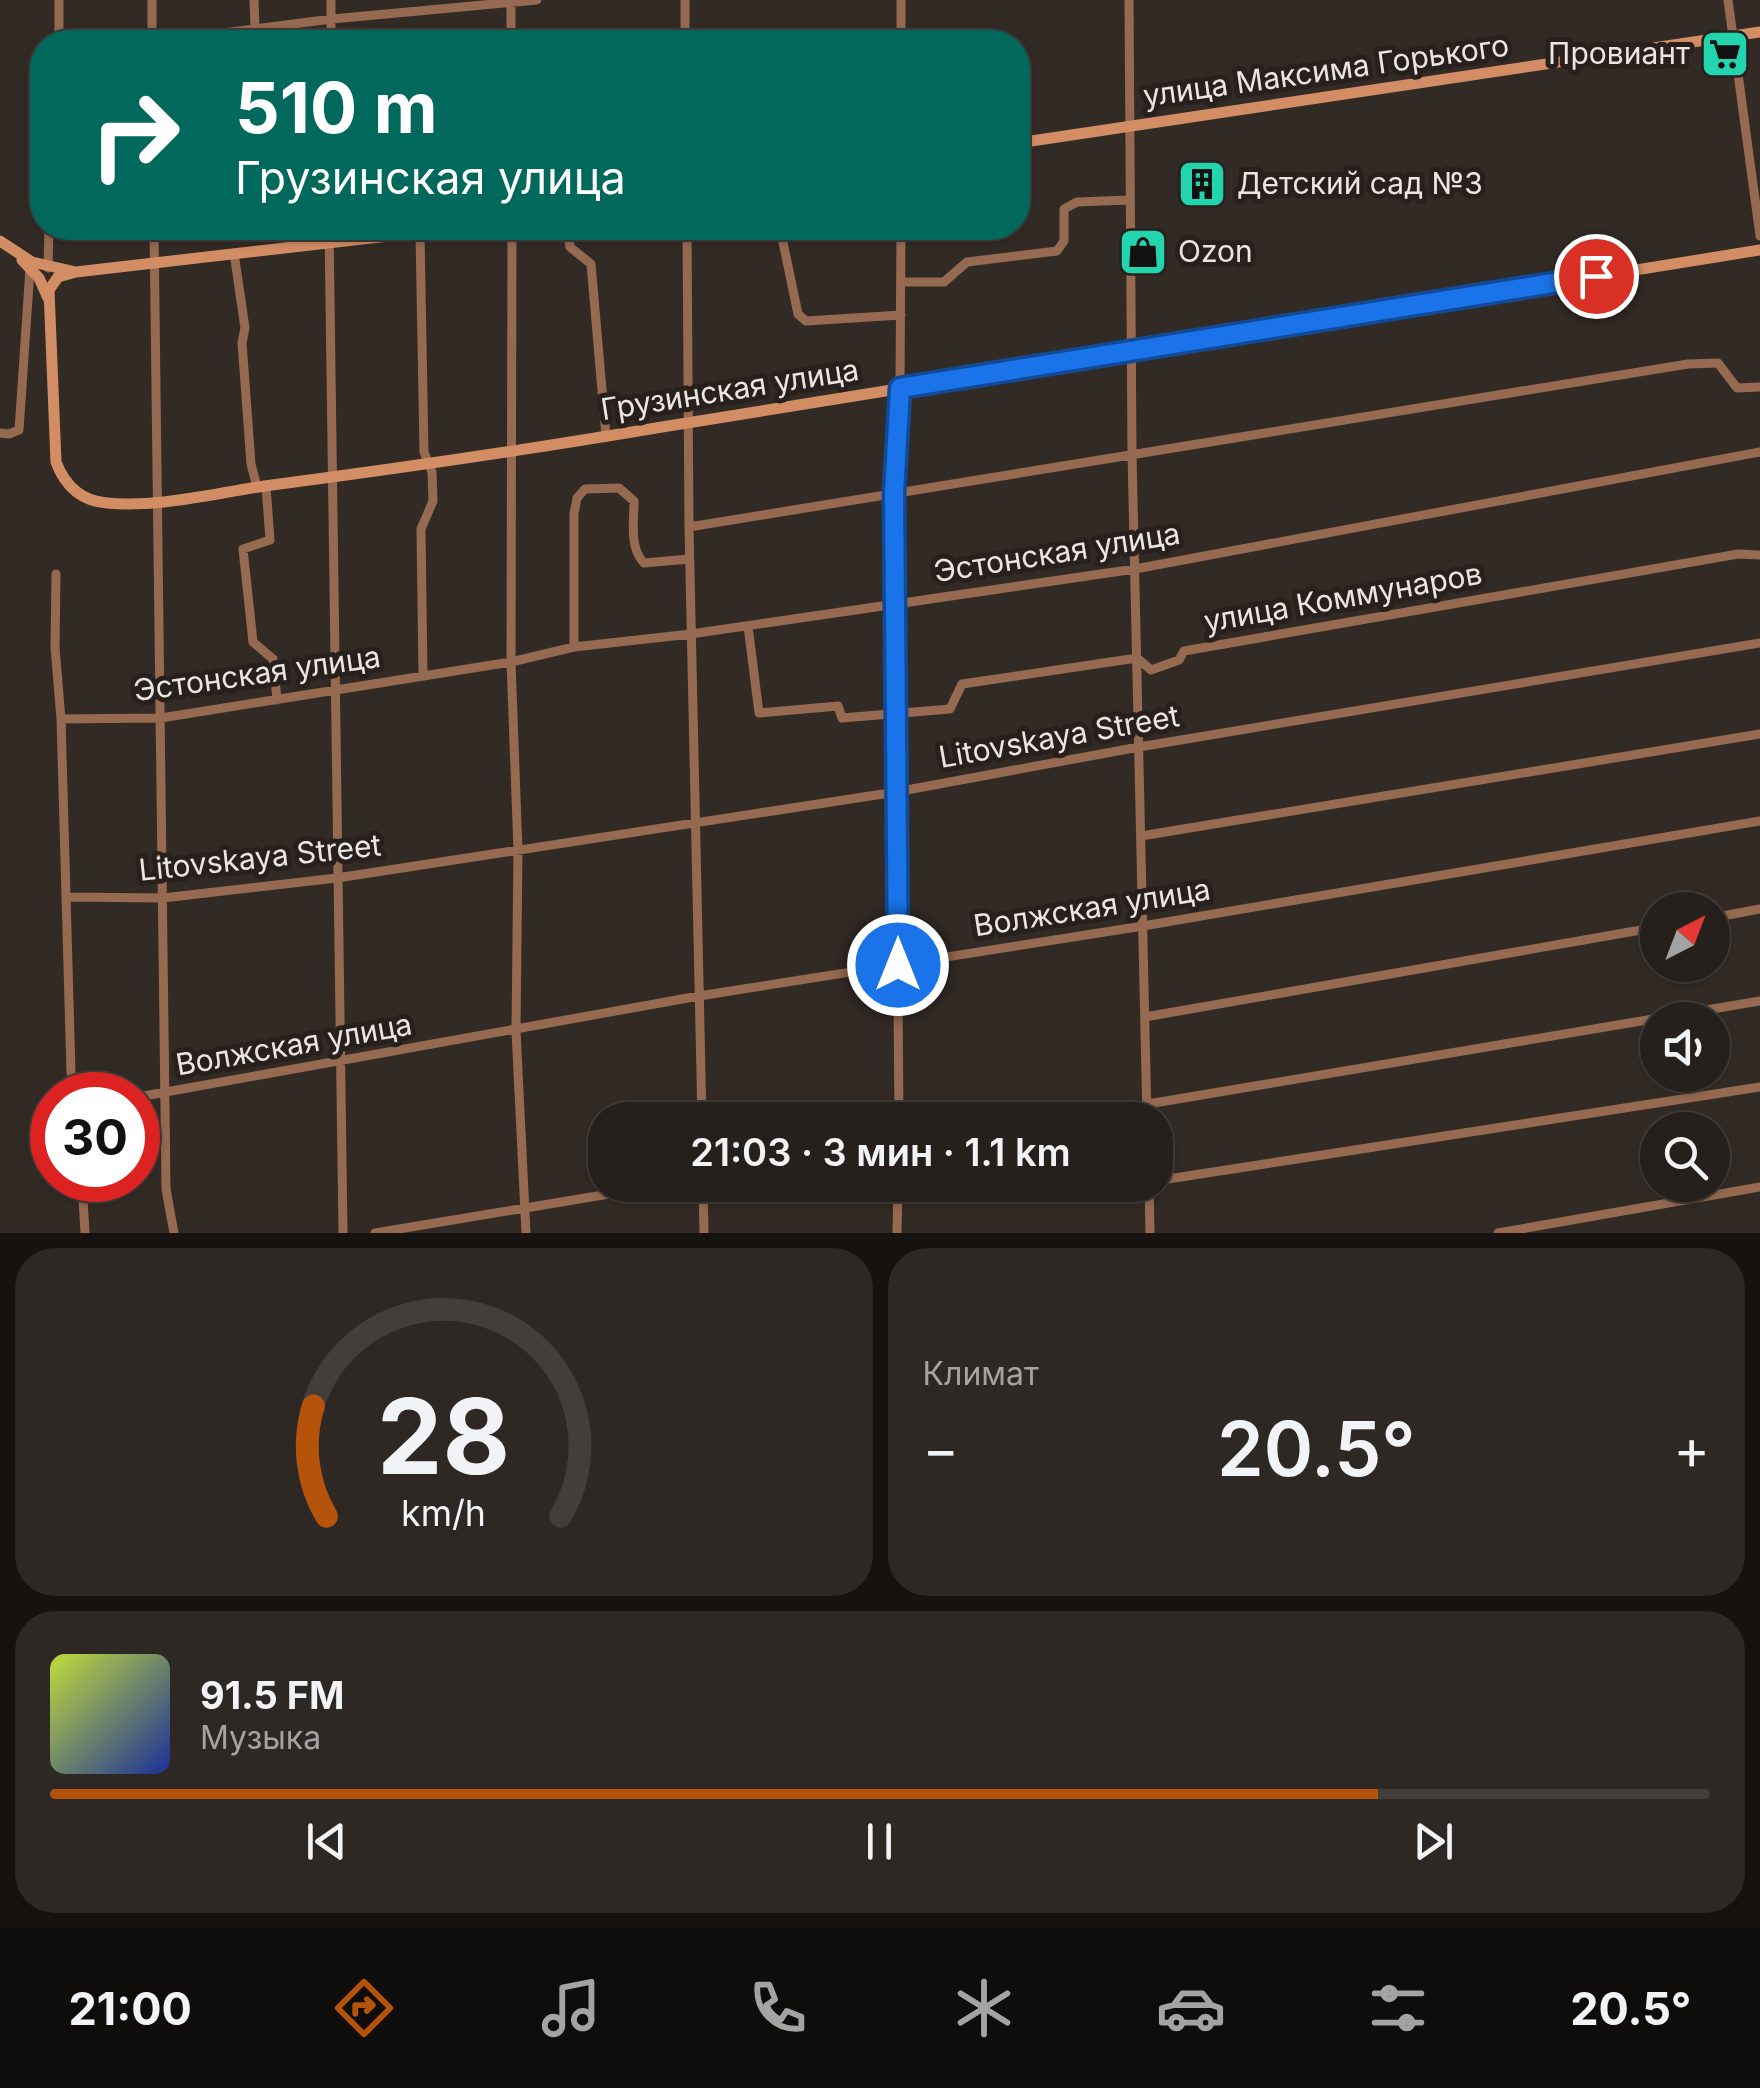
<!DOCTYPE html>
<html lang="ru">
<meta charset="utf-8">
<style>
:root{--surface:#26201c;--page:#2e2825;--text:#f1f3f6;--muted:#a4a3a3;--line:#423e3b;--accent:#b45309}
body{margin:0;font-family:Inter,sans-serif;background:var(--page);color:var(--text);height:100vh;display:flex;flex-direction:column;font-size:38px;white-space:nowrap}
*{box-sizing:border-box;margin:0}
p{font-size:32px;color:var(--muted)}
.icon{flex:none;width:55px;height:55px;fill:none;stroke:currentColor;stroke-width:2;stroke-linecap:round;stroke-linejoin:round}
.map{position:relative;height:1233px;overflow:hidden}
.drawer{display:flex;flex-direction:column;gap:15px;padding:15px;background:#15120f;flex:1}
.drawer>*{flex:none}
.banner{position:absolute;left:30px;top:30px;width:1000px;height:210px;border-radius:40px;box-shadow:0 2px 8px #0004,0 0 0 2px var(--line);background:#00695c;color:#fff;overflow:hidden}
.needle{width:65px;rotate:42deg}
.buttons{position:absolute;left:1640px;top:892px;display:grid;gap:20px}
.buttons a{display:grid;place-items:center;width:90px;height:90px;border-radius:50%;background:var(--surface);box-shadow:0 2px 8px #0004,0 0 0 2px var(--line);font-size:50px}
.speed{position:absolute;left:30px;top:1072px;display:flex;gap:20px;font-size:50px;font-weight:700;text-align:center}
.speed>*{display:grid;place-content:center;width:130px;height:130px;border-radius:50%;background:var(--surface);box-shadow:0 2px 8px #0004,0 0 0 2px var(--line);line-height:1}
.speed .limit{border:15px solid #d22;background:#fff;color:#111}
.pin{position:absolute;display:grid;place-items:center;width:85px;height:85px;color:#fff;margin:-42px;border:5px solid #fff;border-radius:50%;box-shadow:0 2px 10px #0007}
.me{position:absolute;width:110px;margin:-55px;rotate:0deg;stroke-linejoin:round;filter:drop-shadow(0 0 8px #0008)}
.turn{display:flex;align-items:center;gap:35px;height:210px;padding:0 40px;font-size:45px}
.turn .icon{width:130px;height:130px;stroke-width:2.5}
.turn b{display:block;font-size:70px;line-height:85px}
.big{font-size:75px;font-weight:600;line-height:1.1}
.drawer .card{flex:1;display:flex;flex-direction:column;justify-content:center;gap:15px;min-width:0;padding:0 35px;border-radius:40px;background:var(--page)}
.drawer .dial{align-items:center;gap:0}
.dial svg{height:260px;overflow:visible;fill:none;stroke:var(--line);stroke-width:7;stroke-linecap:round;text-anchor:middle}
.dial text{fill:var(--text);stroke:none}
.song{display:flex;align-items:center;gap:30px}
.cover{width:120px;height:120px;border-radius:15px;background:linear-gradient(135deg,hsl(70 70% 55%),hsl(230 70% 35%))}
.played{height:10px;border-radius:5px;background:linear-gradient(90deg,var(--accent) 80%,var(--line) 80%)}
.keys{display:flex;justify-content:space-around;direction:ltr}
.heat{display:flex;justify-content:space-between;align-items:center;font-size:55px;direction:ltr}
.drawer .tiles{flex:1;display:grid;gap:15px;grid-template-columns:1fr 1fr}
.card:last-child{grid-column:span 2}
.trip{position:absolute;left:588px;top:1102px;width:585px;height:100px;border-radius:40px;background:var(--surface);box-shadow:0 2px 8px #0004,0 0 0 2px var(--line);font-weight:600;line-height:100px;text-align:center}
.tab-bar{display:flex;height:160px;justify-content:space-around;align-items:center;background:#0f0d0b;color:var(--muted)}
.tab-bar .icon{width:70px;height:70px}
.tab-bar .active{color:var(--accent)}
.tab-bar b{font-size:45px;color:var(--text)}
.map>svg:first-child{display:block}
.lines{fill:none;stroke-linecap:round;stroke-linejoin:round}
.minor{stroke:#966a51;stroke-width:9}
.secondary{stroke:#d38d64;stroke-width:11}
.route-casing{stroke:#114b97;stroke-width:25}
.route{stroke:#1a73e8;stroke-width:18}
.labels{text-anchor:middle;stroke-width:10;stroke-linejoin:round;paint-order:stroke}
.poi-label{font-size:30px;fill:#ebe6e3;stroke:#28201c;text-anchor:start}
.street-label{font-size:30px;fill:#ebe6e3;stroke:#28201c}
</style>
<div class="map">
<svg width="1760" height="1233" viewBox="0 0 1760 1233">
<rect width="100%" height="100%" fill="#322a25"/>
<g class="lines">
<path class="minor" d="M152 0V42
M254 0 255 28
M685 0V42
M1129 0 1132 454 1147 1120
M1728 0 1760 236
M511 2V42
M59 42V0
M152 42 332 19 537 0
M331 42V0
M901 42V0
M154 228 166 1189 174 1233
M329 228 343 1233
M512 228 511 662 518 850 516 1031 526 1233
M567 228 570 247 591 264 606 436
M687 228 689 527 702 1120
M780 228 798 314 806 321 901 315
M420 233 424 452 432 472 433 501 421 529 423 676
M234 253 245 328 242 343 251 464 257 487
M48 268 49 228
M901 282H944L967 262 1057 251 1064 241V209L1077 202 1129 200
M0 433 9 434 19 430 30 269
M266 486 270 540 243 549 253 642 273 659 277 700
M689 527 1688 364 1718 363 1737 388 1760 387
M56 574 55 647 61 719 71 1072 77 1095
M748 626 759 713 838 706 842 718 950 709 962 684 1137 658 1151 670 1179 660 1184 651 1738 554 1760 555
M574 647V514L577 498 585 489 619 488 634 501C634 521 629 548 644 563L689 559
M61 719 161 718 511 662 574 647 691 634 1135 569 1760 452
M1141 836 1760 734
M68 897 163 898 337 878 896 792 1139 747 1760 643
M1712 918 1760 909
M1145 1017 1658 927
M138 1097 699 996 1143 926 1760 821
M899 1120 894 493 900 387 901 228
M1053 1120 1760 1001
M82 1180 85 1233
M1155 1181 1760 1087
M703 1185 704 1233
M1149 1185 1150 1233
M375 1233 663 1185
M897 1233 898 1185
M1498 1233 1760 1187"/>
<path class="secondary" d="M1018 143 1760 32
M0 241 32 262 76 272 458 228
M22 260 39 278 48 298
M76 272 58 277 49 290 56 462C65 486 81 501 107 503 161 508 219 492 272 485 402 468 532 449 662 427 1028 367 1394 310 1760 250"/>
</g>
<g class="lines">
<g class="route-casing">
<path id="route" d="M898 965 894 494 900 388 1596 276"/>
</g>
<use href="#route" class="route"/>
</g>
<defs>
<g id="supermarket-square" transform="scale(2.5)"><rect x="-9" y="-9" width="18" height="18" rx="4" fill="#23d5af" stroke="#28201c"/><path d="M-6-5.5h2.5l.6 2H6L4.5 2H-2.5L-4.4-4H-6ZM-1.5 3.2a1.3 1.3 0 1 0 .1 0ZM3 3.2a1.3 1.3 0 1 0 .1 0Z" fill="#111"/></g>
<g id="building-square" transform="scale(2.5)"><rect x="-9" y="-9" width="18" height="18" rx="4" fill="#23d5af" stroke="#28201c"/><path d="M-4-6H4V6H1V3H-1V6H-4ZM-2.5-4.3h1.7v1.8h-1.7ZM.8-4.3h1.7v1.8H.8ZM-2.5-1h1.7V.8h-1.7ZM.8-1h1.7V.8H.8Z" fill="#111"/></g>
<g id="shop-square" transform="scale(2.5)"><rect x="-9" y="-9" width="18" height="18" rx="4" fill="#23d5af" stroke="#28201c"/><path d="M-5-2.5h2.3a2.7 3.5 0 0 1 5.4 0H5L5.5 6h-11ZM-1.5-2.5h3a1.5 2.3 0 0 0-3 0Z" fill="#111"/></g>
</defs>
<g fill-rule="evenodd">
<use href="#supermarket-square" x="1725" y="54"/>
<use href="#building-square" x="1202" y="184"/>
<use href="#shop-square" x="1143" y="252"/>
</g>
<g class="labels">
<g class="poi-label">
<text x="1690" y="64" text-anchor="end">Провиант</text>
<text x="1237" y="194">Детский сад №3</text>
<text x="1178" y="262">Ozon</text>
</g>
<g class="street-label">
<text transform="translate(1326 71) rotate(-8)" y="10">улица Максима Горького</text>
<text transform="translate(730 390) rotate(-9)" y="10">Грузинская улица</text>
<text transform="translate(1057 553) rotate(-9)" y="10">Эстонская улица</text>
<text transform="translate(1343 598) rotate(-10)" y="10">улица Коммунаров</text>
<text transform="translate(257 674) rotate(-8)" y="10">Эстонская улица</text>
<text transform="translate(1059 737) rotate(-10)" y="10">Litovskaya Street</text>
<text transform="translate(260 858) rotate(-6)" y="10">Litovskaya Street</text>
<text transform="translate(1092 908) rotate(-9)" y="10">Волжская улица</text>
<text transform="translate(294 1045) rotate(-10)" y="10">Волжская улица</text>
</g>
</g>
</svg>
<div class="buttons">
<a><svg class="needle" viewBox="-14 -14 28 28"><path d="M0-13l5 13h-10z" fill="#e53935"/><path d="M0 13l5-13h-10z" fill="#a4a3a3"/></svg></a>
<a><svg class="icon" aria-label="sound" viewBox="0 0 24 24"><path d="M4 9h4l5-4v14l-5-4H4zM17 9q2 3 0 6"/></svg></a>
<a><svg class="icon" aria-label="search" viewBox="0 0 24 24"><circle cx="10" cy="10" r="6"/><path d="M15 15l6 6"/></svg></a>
</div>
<div class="speed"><div class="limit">30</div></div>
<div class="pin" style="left:1596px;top:276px;background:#d93025"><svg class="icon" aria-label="arrive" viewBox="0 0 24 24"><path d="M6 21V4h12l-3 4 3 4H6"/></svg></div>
<svg class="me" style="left:898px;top:965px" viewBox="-20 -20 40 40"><circle r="17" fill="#1a73e8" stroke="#fff" stroke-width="3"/><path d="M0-11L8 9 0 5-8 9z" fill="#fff"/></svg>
<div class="trip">21:03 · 3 мин · 1.1 km</div>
<div class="banner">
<div class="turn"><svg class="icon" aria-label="right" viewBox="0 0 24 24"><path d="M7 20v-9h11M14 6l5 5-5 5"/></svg><div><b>510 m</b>Грузинская улица</div></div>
</div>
</div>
<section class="drawer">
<div class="tiles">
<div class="card dial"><svg viewBox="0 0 100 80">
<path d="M14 69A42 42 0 1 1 86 69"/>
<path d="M14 69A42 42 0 0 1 10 35" stroke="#b45309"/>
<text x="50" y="56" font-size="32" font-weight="700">28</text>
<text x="50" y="72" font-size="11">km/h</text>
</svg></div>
<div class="card"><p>Климат</p>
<div class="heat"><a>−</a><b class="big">20.5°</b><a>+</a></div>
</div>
<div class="card">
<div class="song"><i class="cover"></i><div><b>91.5 FM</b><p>Музыка</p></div></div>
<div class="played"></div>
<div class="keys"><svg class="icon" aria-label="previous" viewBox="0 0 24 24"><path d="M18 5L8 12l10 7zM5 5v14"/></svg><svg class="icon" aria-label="pause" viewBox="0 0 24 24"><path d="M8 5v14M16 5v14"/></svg><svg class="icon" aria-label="next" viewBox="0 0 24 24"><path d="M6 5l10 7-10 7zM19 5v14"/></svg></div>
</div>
</div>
</section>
<nav class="tab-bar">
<b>21:00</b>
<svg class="icon active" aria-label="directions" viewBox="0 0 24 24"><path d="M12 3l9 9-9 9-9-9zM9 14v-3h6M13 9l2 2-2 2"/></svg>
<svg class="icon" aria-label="music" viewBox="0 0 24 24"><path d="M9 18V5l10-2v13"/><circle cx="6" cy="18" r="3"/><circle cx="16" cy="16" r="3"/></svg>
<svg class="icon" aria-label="phone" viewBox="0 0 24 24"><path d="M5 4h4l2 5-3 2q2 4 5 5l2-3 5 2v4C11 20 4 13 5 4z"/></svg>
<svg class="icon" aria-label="climate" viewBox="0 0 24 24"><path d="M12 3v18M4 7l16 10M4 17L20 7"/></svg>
<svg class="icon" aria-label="car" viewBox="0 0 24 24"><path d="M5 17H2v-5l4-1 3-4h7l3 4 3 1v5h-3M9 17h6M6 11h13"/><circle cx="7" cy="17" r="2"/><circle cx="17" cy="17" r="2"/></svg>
<svg class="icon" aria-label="filters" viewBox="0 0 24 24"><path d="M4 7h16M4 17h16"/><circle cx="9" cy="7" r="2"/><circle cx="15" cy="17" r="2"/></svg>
<b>20.5°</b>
</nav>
